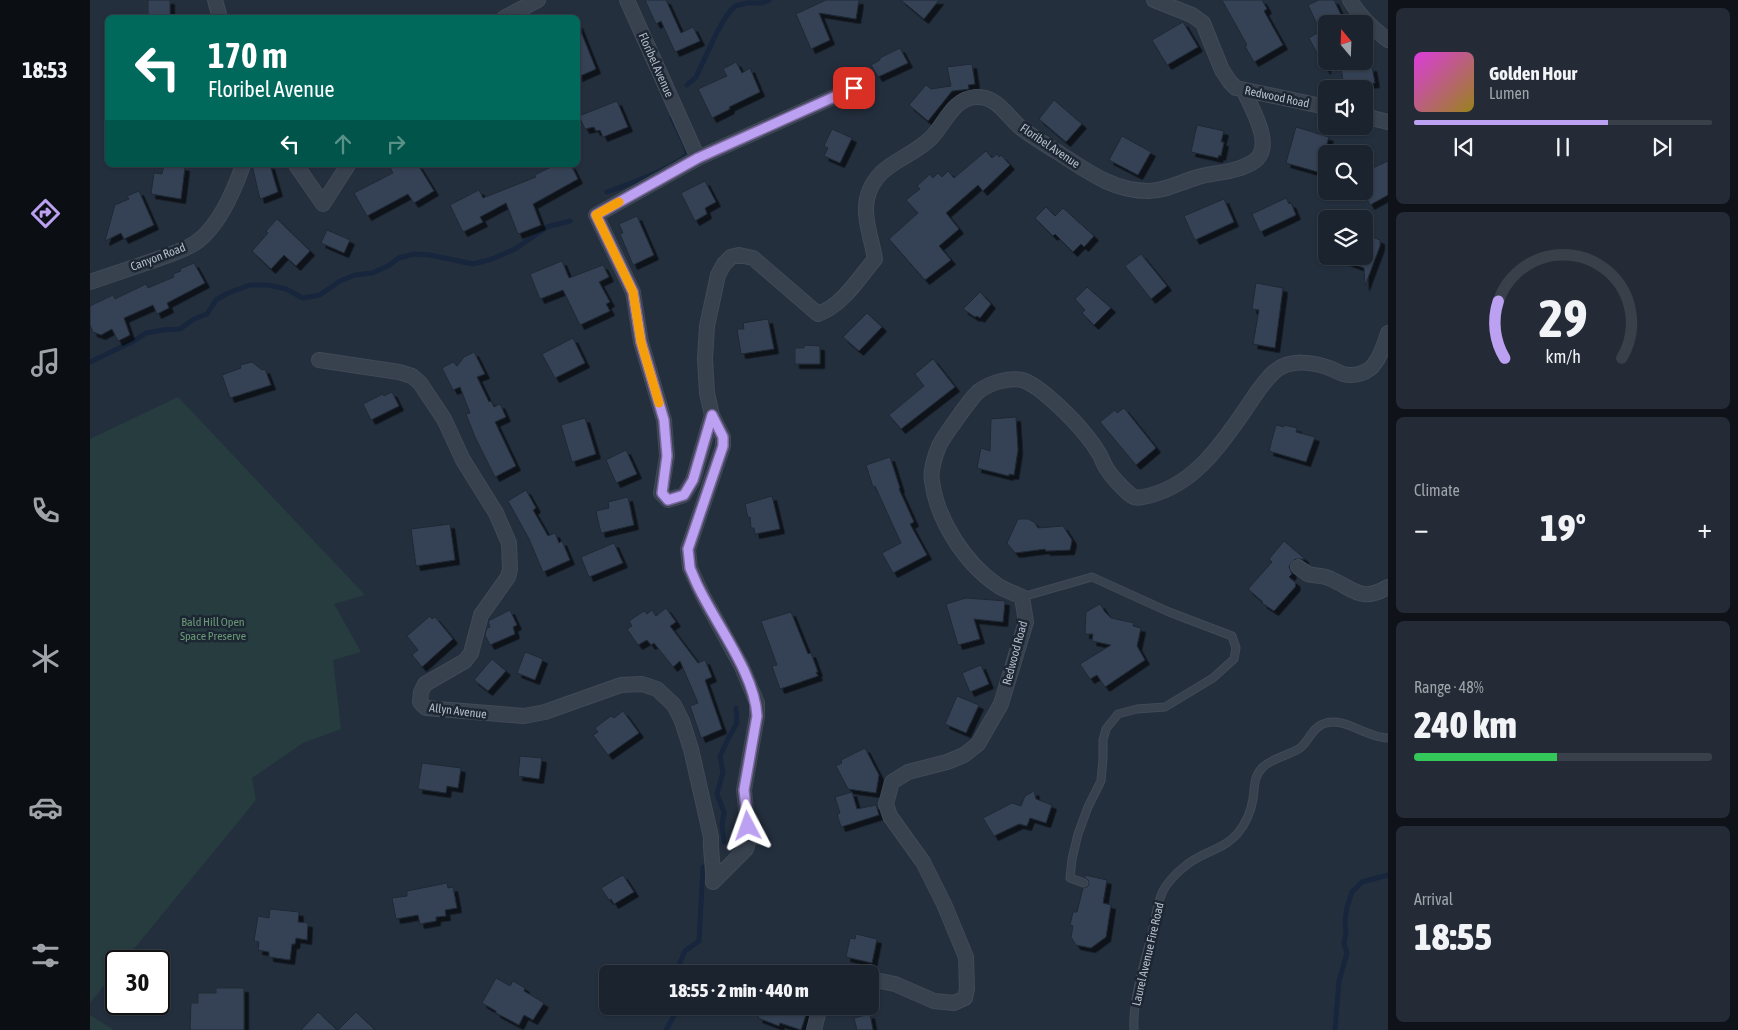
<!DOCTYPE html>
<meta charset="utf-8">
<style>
:root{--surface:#1b232e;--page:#242b36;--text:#f1f3f6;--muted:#a0a4aa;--line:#39404a;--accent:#bca0f2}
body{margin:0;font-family:"Asap Condensed",sans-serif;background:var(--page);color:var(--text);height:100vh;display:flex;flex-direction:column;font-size:19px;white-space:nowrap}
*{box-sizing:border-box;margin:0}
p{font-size:16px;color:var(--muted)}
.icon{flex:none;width:28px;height:28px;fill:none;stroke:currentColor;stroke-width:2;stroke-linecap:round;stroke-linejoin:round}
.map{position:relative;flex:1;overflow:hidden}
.side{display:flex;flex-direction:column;gap:8px;padding:8px;background:#0f1319;width:350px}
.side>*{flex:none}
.guide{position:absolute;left:15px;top:15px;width:475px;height:152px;border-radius:8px;box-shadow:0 1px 4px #0004,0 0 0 1px var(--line);background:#00695c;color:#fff;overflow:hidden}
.needle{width:32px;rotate:341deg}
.tools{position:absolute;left:1228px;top:15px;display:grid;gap:10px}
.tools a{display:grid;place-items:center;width:55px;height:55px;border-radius:8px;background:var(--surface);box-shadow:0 1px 4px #0004,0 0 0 1px var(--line);font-size:25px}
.speed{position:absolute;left:15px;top:950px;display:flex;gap:10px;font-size:25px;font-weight:700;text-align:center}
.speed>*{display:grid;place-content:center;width:65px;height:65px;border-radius:50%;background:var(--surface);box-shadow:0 1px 4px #0004,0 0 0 1px var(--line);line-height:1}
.speed .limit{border:2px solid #111;border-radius:8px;background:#fff;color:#111}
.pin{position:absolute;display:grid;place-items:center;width:42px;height:42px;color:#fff;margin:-21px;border-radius:10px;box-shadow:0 2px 8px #0006}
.me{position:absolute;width:55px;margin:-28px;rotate:356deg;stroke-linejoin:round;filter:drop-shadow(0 0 4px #0008)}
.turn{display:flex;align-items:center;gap:18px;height:105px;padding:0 20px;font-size:22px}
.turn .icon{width:65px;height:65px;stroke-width:2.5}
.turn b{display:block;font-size:35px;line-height:42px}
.lanes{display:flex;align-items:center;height:48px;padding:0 20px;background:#0003;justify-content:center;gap:25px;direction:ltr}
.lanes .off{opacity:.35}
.big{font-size:38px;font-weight:800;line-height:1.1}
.side .card{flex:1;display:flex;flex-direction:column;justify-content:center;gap:8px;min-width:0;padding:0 18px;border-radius:8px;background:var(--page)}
.side .dial{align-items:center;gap:0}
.dial svg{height:130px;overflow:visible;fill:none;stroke:var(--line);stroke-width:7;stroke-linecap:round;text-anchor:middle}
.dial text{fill:var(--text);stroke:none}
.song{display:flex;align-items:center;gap:15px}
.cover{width:60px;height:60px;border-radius:8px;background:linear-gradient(135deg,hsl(300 70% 55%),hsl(50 70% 35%))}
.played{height:5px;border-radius:2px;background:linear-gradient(90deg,var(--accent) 65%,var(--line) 65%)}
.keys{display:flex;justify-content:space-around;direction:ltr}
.heat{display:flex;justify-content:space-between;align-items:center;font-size:28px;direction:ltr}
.charge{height:8px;border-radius:4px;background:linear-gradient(90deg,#34c759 48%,var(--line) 0)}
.trip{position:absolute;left:509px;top:965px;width:280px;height:50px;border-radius:8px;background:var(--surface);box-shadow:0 1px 4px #0004,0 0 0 1px var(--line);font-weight:800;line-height:50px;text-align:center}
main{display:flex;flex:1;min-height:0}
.tabs{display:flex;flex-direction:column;width:90px;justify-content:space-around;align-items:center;background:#0b0e12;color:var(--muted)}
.tabs .icon{width:35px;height:35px}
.tabs .current{color:var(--accent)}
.tabs b{font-size:22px;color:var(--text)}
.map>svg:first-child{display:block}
.green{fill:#263c3f}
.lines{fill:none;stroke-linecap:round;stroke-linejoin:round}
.stream{stroke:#17263c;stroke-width:5}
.building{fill:#364354;stroke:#1f2835;filter:url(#shadow)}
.lane-casing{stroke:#414a57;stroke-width:9}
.street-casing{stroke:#414a57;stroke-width:16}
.lane{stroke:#38414e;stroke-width:7}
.street{stroke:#38414e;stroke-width:14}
.route-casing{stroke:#7a689d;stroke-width:12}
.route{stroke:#bca0f2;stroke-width:9}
.slow{stroke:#f59e0b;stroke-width:9}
.labels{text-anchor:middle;stroke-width:5;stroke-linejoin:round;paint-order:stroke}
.street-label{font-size:12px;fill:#b4bcc9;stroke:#1d2633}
.park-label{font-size:12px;fill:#6b9a76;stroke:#1d2633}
</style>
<main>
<nav class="tabs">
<b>18:53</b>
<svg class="icon current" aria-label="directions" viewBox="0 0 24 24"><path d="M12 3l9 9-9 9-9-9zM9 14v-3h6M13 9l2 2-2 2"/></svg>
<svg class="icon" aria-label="music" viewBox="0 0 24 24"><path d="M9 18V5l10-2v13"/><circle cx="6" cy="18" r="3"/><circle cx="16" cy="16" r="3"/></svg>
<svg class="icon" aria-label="phone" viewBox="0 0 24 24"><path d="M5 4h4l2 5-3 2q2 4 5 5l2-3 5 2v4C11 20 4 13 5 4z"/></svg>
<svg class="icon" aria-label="climate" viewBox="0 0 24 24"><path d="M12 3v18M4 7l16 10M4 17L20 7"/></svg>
<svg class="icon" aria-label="car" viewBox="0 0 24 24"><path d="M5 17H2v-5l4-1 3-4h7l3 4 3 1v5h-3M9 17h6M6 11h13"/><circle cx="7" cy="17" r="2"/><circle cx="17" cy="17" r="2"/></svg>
<svg class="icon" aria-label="filters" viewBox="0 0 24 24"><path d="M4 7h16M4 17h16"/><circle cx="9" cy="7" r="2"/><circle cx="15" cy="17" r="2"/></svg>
</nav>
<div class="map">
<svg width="1298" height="1030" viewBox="0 0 1298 1030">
<defs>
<filter id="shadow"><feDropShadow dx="4.5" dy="4.5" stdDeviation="0" flood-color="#0009"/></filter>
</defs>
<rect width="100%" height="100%" fill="#242f3e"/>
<path class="green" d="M88 397 275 595 244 604 271 652 243 660 251 729 213 743 162 778 166 800 34 961H26V971L0 1003V439Z
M0 1015 24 1030H0Z"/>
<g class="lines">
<path class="stream" d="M597 85 606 77 627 32 637 15 645 6 657 3H672L679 0
M517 192C540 184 579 170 597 155L596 147 582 118
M0 362 44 341 56 333 73 330 90 329 104 319 117 314 126 300 138 293 160 285H178L196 289 213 298 230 295 250 281 265 275 282 273 298 266 309 258 324 254 340 255 383 264 402 259 425 249 457 227 480 221
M634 842 632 825 634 812 627 794 633 772 630 756 639 737 647 723 646 708
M585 974 595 951 609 941 613 867
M576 1030 586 1012 585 1006
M1245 1030 1249 981 1257 953 1254 943 1256 933 1255 921 1257 907 1262 892 1272 882 1298 875"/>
</g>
<path class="building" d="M58 0H80V18H58Z
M555 0H576L591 33 603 27 610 41 585 52 571 21 566 24Z
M736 0H769L766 19 729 13 740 40 721 49 706 14Z
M811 0H849L834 19Z
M1132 0H1172L1177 9 1174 11 1193 45 1164 62 1155 46 1157 45Z
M1229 0H1244L1251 15 1228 26 1218 5Z
M1093 22 1108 47 1077 65 1062 40Z
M488 24 506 69 488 77Z
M1236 28V70L1219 38Z
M810 48 818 63 788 77 781 65 790 60V58Z
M1250 61H1271L1272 68 1282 67 1285 83 1254 87Z
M646 62 652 73 660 68 670 92 639 107 640 109 622 118 608 89 637 76 633 69Z
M882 64 885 84 878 85 879 89 862 91 838 121 819 105 836 85 841 89 861 86 857 67Z
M964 100 992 124 976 142 949 119Z
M527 101 538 127 513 137 510 130 506 131 504 127 495 129 489 116Z
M1107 125 1134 131 1131 142H1134L1131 156 1129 155 1128 158 1101 152Z
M1206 127 1239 137 1228 172 1196 163Z
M742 129 762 138 750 163 734 156 738 148 734 146Z
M1032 136 1061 152 1048 175 1019 160Z
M896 151 902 158 907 154 909 157 911 155 920 165 893 191 888 185 856 213 869 229 849 246 861 260 835 280 799 239 828 213 816 200 830 189 827 186 840 174 843 178 848 173 852 177 858 171 864 178Z
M1298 161V195L1280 205 1274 193V172Z
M74 165H88V166L95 167 91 199 61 194 64 173 72 174Z
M162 165H180L188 192 170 199Z
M299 165H328L344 191 324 203 318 194 277 216 264 193 303 173Z
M465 165H481L488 179 443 204 451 225 428 234 416 203 390 217 393 222 373 232 360 205 389 190 393 198 446 177 445 175Z
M615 181 626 202 615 208 617 214 605 221 591 193Z
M49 191 64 225 34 239 31 233 15 241 25 205 39 199 37 196Z
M1196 198 1199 204 1201 203 1206 215 1170 232 1162 214Z
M1134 199 1144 222 1105 240 1094 216Z
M956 207 965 216 973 208 1004 236 994 247 991 244 983 252 965 234 963 236 945 218Z
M547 216 564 255 543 265 530 234 533 233 529 224Z
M187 219 220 251 206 266 194 255 181 269 162 251 178 233 176 231Z
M237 230 260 240 254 253 231 243Z
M1274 234 1290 240V246L1275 286 1274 268 1245 257 1274 256Z
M1051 254 1077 286 1061 299 1035 266Z
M472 261 479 278 513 265 519 277 509 282 520 302 516 304 520 311 490 325 473 290 450 299 440 274Z
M104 263 115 283 77 303 79 308 67 314 63 305 34 318 40 335 28 341 22 329 11 335 3 332 0 325V306L23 295 25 299 56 284 58 288 84 277 83 274 91 271 90 269Z
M1166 283 1193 288 1185 348 1163 344 1169 310 1162 309Z
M997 287 1021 308 1004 325 992 313 995 310 985 299Z
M890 292 901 304 890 318 887 316 885 317 873 309Z
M777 313 792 327 769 351 753 337Z
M678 319 684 349 651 354 647 329H654L653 323Z
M483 338 495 363 465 378 452 354Z
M714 345 730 346V364H705V348H714Z
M384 352 395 374 387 377 399 402 401 401 404 407 410 404 416 417 405 422 426 466 405 477 385 437 376 414 380 413 370 387 363 390 352 368 363 362 367 366 374 357Z
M843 359 865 387 811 429 799 415 834 386 825 374Z
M162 362 172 370 175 369 181 385 140 398 132 375 151 368 150 365Z
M302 392 309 406 281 420 273 404 293 394 294 396Z
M1034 408 1066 448 1046 465 1010 422 1025 410 1027 413Z
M926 417 928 450 924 475 919 474V476L887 468 891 448 900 451 901 419Z
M495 418 506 454 482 462 471 425Z
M1186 425 1194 427V425L1207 428 1206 432 1225 437 1216 462 1179 451Z
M536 450 547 474 526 483 516 460Z
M800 457 810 488 809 489 824 522 820 524 837 555 803 573 792 553 811 543 785 486 783 487 776 465Z
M436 490 446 508 443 510 458 536 465 533 469 543 472 541 480 560 453 572 439 539 418 501Z
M682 496 690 529 665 534 664 528H661L660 517 658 518 655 504Z
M538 497 544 525 511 533 506 511 519 508 518 502Z
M928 519H938L944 522 948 528 973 526 982 540 980 550 956 551 955 549 925 553 917 543Z
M360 524 365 560 326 566 321 529Z
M1194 541 1215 559H1205L1201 563 1199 567 1202 574 1199 577 1206 583 1205 585 1206 586 1184 611 1172 603 1173 602 1158 589 1182 562 1179 559Z
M524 543 533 563 499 577 491 557Z
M876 598 915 601 913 622 884 619 890 639 868 645 856 604Z
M1010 604 1015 612 1021 618 1044 623 1043 626 1051 628 1047 646 1055 660 1015 687 1007 675 1000 679 990 664 1021 645 1002 641 1003 634H995L996 612Z
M576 608 586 622 580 626 608 663 615 660 622 677 615 680 632 729 611 738 600 706 608 703 590 661 583 667 564 643 561 645 557 640 548 645 537 629 542 626 539 621 554 611 557 614 562 610 566 616Z
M420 610 427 625 423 627 425 634 400 645 395 635 397 628 400 627 398 621Z
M701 612 718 654 721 653 728 672H726L728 676 690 689 682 666 687 665 671 621Z
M340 616 342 619 345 617 363 639 332 667 322 655 328 650 317 636Z
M435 652 453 659 445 680 427 673Z
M402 659 416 671 398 691 384 680Z
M891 665 899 684 880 692 872 673Z
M867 696 889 705 876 733 855 724Z
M533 711 549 733 518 755 503 735 508 732 505 728 521 716 524 718Z
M775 748 789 775 786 793 758 789 746 766 752 763 751 760Z
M430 756 452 758 449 779 428 776Z
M332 763 371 768 368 788 357 786 356 793 328 789Z
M944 791 946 799 962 805 956 823 940 818 937 826 929 824 904 836 893 818 922 803 931 806 935 796Z
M762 792 767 809 786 805 789 815 751 827 747 814 750 813 745 797Z
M533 875 544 892 524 904 521 899 519 900 511 888Z
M995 875 1017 880 1013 903 1021 905 1016 937 1001 948 986 945 981 937 983 926 980 925 983 912H987L993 888 997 887 999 884 998 880 995 878Z
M357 883 358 888 363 887 367 908 355 910 356 916 346 917V921L330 924 328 915 306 919 302 898 317 896V891Z
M180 909 209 912 208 922 218 923 217 940 206 938 205 944H202L200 960 179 957V952L168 950 169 942 164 941 168 916 179 918Z
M766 934 787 939 782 963 756 957 760 938 765 939Z
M406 978 420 986 423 981 435 988 434 991 454 1003 443 1020 434 1015 429 1025 406 1013V1011L392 1003Z
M126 988H154V1030H100L101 1003H108V993H126Z
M672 1006H719L711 1030 690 1023 689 1026 668 1018Z
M228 1012 247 1030H211Z
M266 1012 285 1030H248Z
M780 1014 783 1030H767L764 1018Z"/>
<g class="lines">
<g class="lane-casing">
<path id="lane" d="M932 597 1002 577 1079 612 1142 636 1146 648 1144 659 1123 678 1075 707 1047 709 1028 714 1016 729 1013 740V759L1011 781 998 807 988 834 982 859 980 878 994 883
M1044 1030C1042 1001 1055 962 1062 933 1065 920 1067 905 1072 893 1076 884 1086 873 1094 867 1110 852 1134 850 1148 833 1156 823 1161 811 1163 799 1165 786 1163 777 1173 767 1184 757 1198 756 1210 748 1219 741 1222 728 1233 724 1253 715 1276 738 1298 738"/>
</g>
<g class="street-casing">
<path id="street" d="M125 0 130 18
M537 0 608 158
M1064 0 1102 15 1113 23 1132 70 1140 82 1146 88 1236 107
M1260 0C1270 17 1283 29 1298 40
M414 18 448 0
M1274 116 1298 122
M206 165 233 204 258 165
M0 282C21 275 41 268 62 261 77 255 95 251 108 241 130 224 144 191 153 165
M229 360 309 372 322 376 330 383 354 419 373 460 406 513 419 543 420 569 418 577 391 615 381 653 375 661 335 684 331 692 330 702 336 708 434 716 455 712 531 685 552 684 567 689 584 705 592 721 601 749 621 837C620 852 624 867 623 882L656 849 659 839 654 790 667 716V703L652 667 613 596 600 568 598 549 633 446V437L622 415 617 393 615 359 617 326 628 275 634 264 641 257 649 255 663 258 728 314C753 305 768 279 785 259 782 240 773 218 777 199 785 163 819 160 841 138 855 124 863 98 886 97 907 96 917 116 931 128 943 137 956 145 969 153 997 171 1023 191 1058 191 1074 191 1089 183 1105 178 1123 172 1146 173 1163 162 1186 148 1162 109 1154 91
M622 415 603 480 594 495 578 500 571 493 577 456 574 420 551 342 543 292 506 215 608 158 764 88
M1208 567C1211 569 1215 572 1218 574 1225 576 1234 575 1241 579 1264 589 1271 603 1298 587
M780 979 805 984 844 1001 864 1003 875 998 877 989 876 957 854 904 833 862 800 816 796 804 802 782 818 772 857 762 874 755 888 744 911 704 932 635 936 622 932 597C924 593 914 590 907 585 875 563 847 520 842 481 840 471 845 456 849 446 852 439 883 395 889 391 900 383 919 377 932 380 950 385 984 420 996 435 1001 441 1006 448 1010 455 1012 459 1014 465 1017 469 1021 476 1035 491 1042 496 1045 498 1049 498 1053 497 1101 488 1129 448 1155 410 1164 397 1172 383 1184 372 1200 358 1224 362 1242 369 1245 370 1249 373 1253 374 1264 377 1279 373 1285 363 1291 355 1295 343 1298 333
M724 1030 730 1006"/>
</g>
<use href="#lane" class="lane"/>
<use href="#street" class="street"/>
</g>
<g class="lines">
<g class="route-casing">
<path id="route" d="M658 826 654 790 667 716C665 673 624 622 606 582L600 568 598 549 633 446V437L622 415 603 480 594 495 578 500 572 493 577 456 574 420 551 342 543 292 506 215 608 158 764 88"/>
</g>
<use href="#route" class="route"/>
<path class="slow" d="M529 202 506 215 543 292 551 342 569 403"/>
</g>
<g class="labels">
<g class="street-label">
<text transform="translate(566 65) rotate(66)" y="4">Floribel Avenue</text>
<text transform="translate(1187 97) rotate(12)" y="4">Redwood Road</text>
<text transform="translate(960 146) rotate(34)" y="4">Floribel Avenue</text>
<text transform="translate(68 257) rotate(-21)" y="4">Canyon Road</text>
<text transform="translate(925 653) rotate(-75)" y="4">Redwood Road</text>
<text transform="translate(368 711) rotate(7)" y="4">Allyn Avenue</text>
<text transform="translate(1058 954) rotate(-77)" y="4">Laurel Avenue Fire Road</text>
</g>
<g class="park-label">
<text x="123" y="626">Bald Hill Open<tspan x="123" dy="14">Space Preserve</tspan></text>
</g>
</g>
</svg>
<div class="tools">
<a><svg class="needle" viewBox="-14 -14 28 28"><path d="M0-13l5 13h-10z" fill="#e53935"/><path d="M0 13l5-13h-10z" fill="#a0a4aa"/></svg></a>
<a><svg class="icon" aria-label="sound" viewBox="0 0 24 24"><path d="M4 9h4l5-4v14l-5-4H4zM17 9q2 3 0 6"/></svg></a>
<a><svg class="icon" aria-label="search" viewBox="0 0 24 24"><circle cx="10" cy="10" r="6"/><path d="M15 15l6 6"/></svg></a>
<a><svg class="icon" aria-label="layers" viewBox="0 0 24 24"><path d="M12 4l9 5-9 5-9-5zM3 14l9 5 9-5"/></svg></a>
</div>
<div class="speed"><div class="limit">30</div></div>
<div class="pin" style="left:764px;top:88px;background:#d93025"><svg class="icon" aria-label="arrive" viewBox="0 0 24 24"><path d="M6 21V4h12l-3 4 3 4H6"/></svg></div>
<svg class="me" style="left:658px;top:826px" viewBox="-20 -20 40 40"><path d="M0-17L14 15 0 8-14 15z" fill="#bca0f2" stroke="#fff" stroke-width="4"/></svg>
<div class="trip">18:55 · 2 min · 440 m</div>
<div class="guide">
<div class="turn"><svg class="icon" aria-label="left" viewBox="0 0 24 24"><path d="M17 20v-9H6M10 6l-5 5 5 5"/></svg><div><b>170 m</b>Floribel Avenue</div></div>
<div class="lanes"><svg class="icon" aria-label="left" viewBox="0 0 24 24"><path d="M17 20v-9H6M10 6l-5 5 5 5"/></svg><svg class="icon off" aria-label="ahead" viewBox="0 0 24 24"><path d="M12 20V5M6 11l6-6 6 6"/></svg><svg class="icon off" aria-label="right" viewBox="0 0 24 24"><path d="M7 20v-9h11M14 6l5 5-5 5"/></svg></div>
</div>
</div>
<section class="side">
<div class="card">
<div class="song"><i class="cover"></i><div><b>Golden Hour</b><p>Lumen</p></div></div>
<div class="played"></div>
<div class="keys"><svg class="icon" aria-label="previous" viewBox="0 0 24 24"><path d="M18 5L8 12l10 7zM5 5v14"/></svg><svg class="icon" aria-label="pause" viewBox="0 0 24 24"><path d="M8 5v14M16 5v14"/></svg><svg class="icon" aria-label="next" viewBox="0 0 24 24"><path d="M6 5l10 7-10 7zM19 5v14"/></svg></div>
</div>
<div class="card dial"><svg viewBox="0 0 100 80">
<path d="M14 69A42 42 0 1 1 86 69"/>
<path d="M14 69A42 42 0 0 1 10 34" stroke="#bca0f2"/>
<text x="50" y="56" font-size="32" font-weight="700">29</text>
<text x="50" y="72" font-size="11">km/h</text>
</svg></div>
<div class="card"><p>Climate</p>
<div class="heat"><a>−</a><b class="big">19°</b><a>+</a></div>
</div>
<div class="card"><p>Range · 48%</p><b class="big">240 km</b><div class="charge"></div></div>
<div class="card"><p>Arrival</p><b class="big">18:55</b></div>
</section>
</main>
